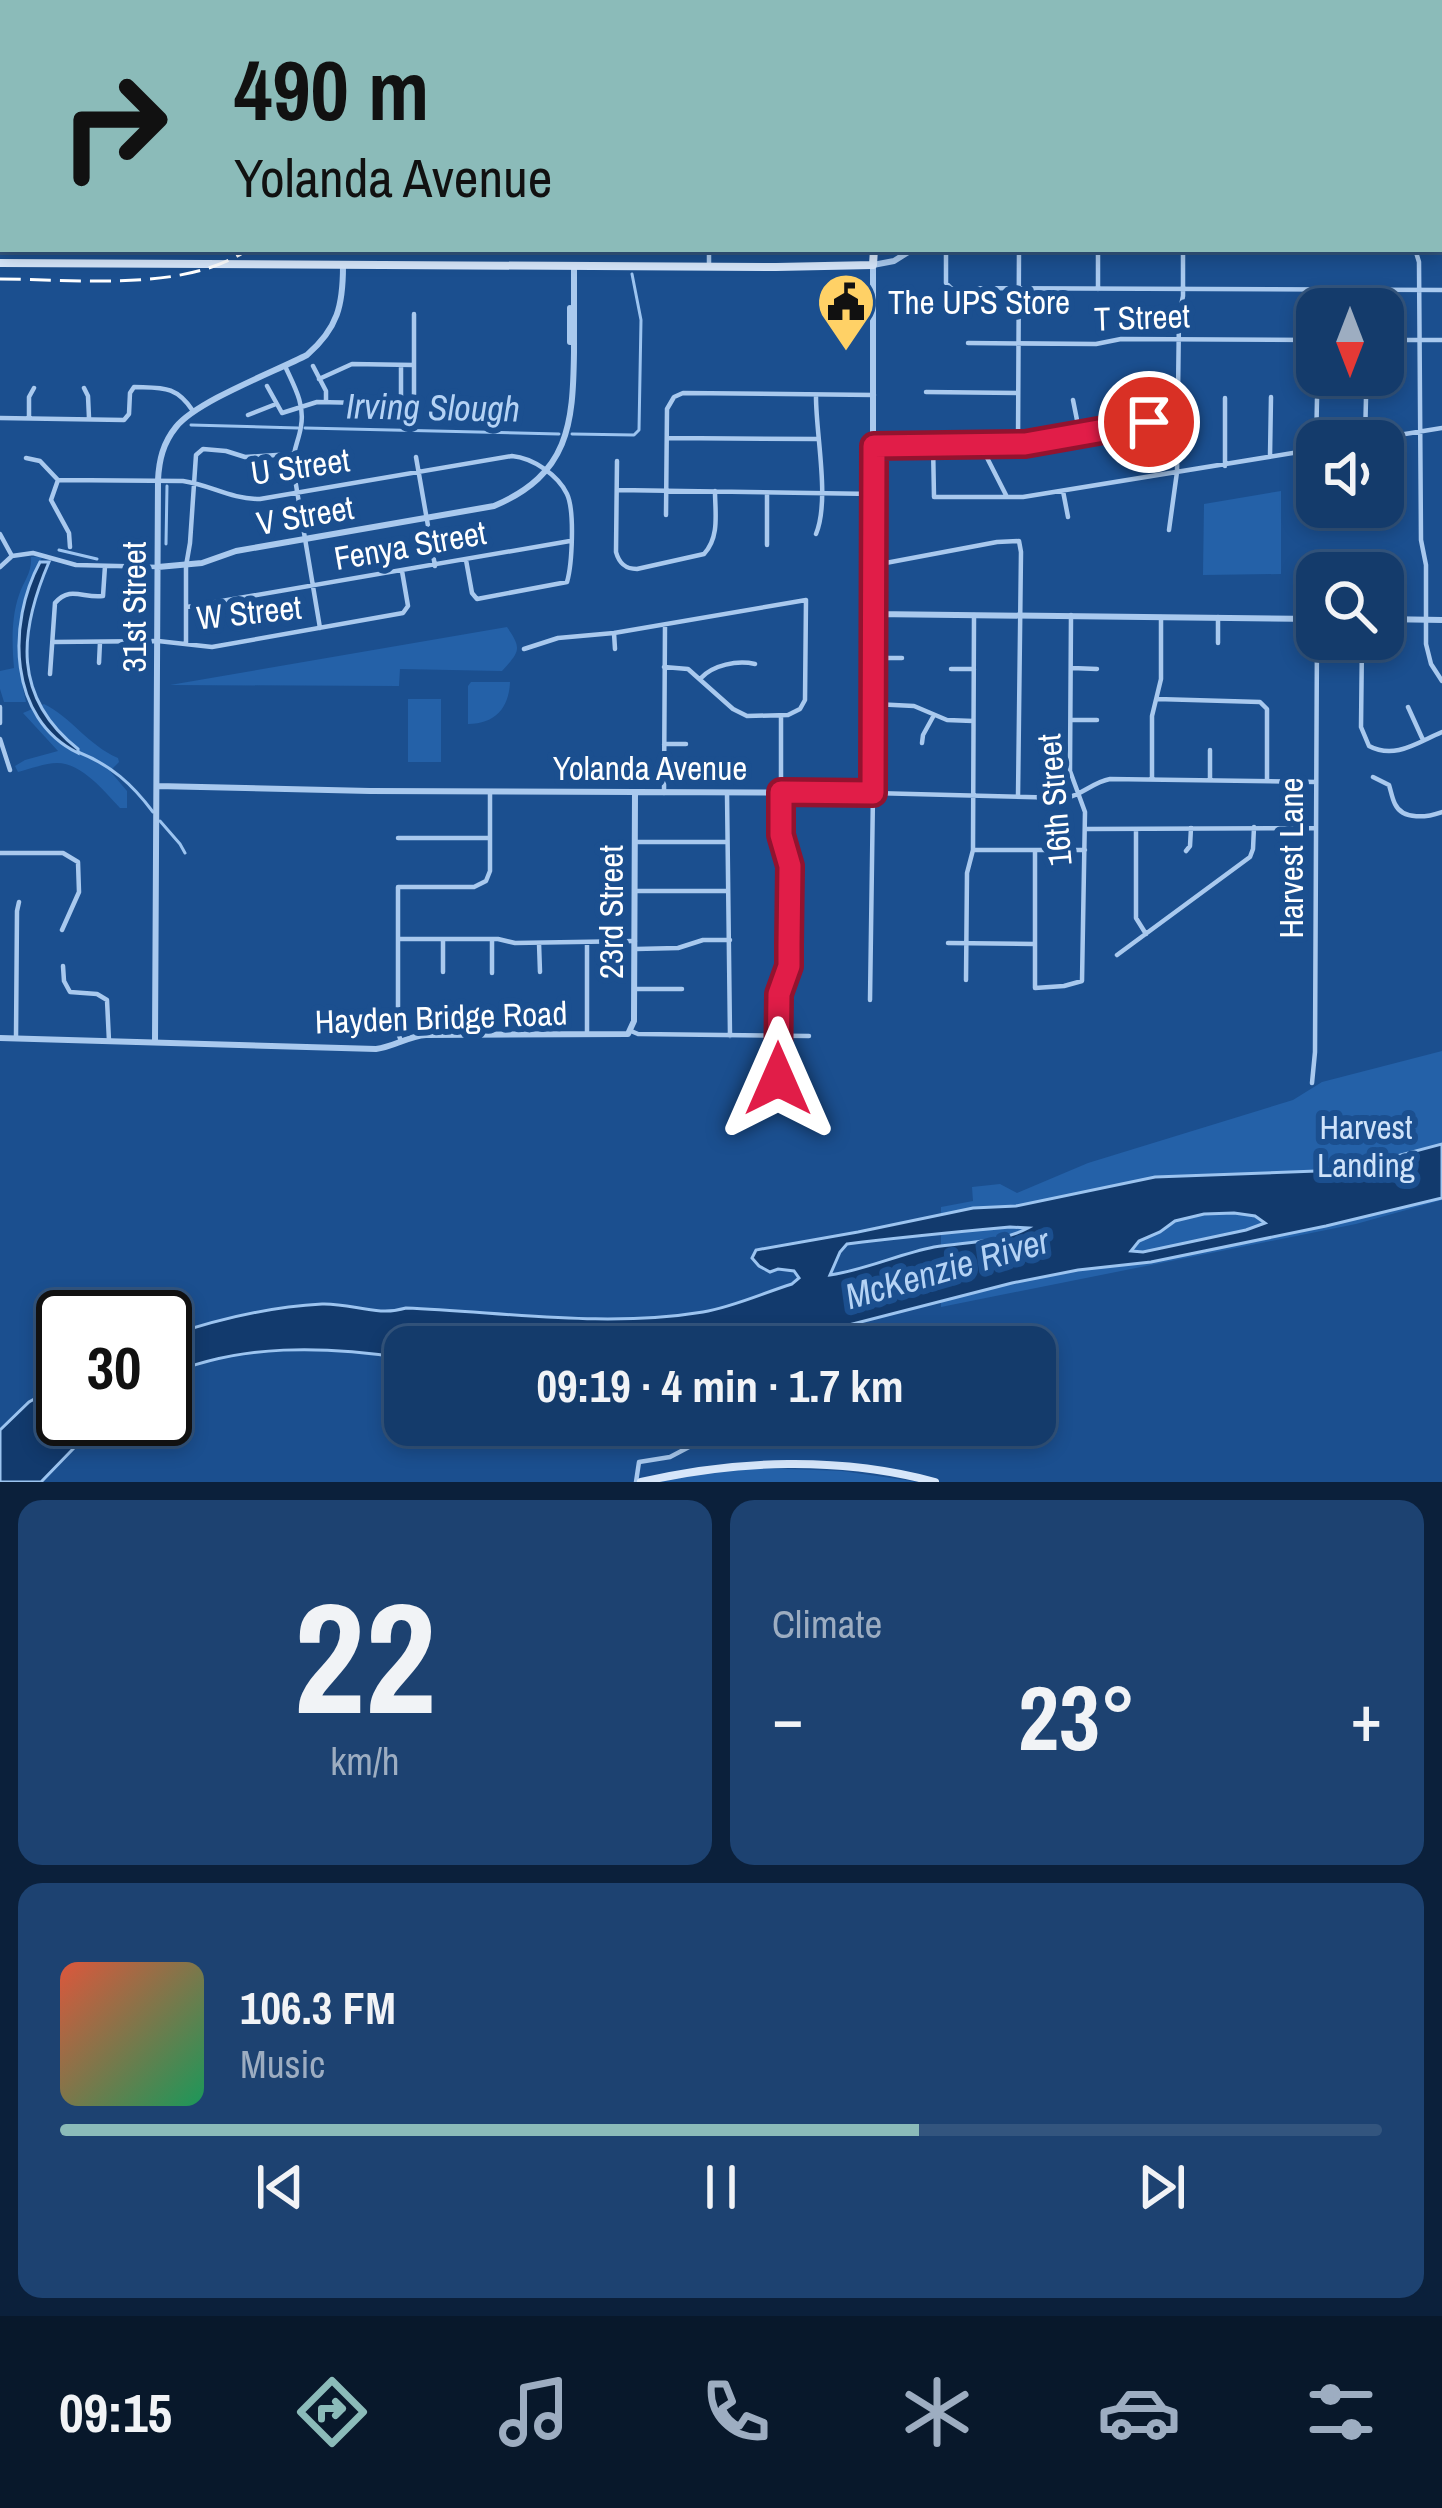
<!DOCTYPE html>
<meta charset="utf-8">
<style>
:root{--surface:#143b6b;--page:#1d4271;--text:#f1f3f6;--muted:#9dadc1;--line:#33557e;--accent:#8bbbb9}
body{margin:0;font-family:"Archivo Narrow",sans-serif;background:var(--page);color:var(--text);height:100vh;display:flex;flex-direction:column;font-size:45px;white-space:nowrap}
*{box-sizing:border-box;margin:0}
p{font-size:39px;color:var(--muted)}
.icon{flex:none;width:66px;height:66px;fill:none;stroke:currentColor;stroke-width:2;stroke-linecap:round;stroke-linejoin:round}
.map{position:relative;height:1482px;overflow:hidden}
.details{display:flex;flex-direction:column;gap:18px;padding:18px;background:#0b203b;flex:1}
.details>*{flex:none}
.hud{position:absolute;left:0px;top:0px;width:1443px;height:252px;box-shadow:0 6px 18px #0003,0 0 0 3px var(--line);background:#8bbbb9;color:#111;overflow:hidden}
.needle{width:78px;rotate:180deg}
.controls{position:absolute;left:1296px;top:288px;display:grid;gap:24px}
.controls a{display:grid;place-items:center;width:108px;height:108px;border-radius:24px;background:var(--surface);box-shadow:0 6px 18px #0003,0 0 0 3px var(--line);font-size:60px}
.speed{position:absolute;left:36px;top:1290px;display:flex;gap:24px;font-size:60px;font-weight:700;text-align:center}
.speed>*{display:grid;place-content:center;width:156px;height:156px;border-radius:50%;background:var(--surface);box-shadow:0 6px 18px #0003,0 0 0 3px var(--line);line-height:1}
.speed .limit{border:6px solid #111;border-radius:18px;background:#fff;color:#111}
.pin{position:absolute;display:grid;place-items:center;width:102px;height:102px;color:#fff;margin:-51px;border:6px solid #fff;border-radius:50%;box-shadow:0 3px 12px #0007}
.me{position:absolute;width:132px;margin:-66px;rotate:0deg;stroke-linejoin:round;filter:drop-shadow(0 0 9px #0008)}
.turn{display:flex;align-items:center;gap:42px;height:252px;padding:0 36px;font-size:54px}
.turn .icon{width:156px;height:156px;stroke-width:2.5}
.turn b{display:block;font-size:84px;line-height:102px}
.big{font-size:90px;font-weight:800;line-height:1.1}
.details .widget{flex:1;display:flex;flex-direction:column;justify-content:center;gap:18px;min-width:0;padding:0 42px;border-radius:24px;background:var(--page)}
.details .dial{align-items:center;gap:0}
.dial b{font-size:156px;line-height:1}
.song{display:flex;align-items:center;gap:36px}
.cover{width:144px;height:144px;border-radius:18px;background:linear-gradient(135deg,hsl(10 70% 55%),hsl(150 70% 35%))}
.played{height:12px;border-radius:6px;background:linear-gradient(90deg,var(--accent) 65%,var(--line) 65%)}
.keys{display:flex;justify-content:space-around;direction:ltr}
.heat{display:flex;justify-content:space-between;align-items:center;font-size:66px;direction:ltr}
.details .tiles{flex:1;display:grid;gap:18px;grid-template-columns:1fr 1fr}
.widget:last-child{grid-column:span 2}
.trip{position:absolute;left:384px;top:1326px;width:672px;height:120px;border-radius:24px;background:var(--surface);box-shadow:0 6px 18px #0003,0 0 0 3px var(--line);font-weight:800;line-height:120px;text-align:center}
.dock{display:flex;height:192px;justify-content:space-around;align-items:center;background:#08182b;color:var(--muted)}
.dock .icon{width:84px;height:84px}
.dock .on{color:var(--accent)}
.dock b{font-size:54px;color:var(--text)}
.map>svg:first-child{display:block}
.green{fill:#2461a8}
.water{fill:#123a6d;stroke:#9cc4f0;stroke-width:3;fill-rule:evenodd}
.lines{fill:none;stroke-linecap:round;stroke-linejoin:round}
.stream{stroke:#9cc4f0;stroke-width:3}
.minor{stroke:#a9c9ee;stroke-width:4.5}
.tertiary{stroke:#a9c9ee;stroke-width:6}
.secondary{stroke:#d6e6fa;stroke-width:8}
.motorway{stroke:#fff;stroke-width:10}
.rail{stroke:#fff;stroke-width:3;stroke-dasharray:21 9;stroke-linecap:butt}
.route-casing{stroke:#92132f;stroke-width:30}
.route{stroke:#e11d48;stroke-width:21}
.labels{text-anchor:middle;stroke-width:12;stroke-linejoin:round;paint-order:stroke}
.poi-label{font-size:33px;fill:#fff;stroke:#1b4f8f;text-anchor:start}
.street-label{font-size:33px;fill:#fff;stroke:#1b4f8f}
.park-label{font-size:33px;fill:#cfe3fa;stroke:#1b4f8f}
.water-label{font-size:36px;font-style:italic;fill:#b5d3f5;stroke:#1b4f8f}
</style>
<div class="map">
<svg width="1442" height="1482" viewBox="0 0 1442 1482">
<rect width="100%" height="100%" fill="#1b4f8f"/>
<path class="green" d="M1281 491V574L1203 575 1204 504Z
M43 556C18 598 14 655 26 702H4L0 689V671L14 668C12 645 11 618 19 595 24 580 32 573 31 557Z
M507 627C522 649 520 651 502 671L400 669 399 686 170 685Z
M471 682H510C509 708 495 724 468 724V686Z
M408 699H441V762H408Z
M44 704C72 718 88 745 118 758L119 762 110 771 127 791V808H120C105 792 82 763 57 763 45 763 30 769 18 772L15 766 25 760 58 751 23 713Z
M1442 1051V1200L1356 1224 941 1307V1207L973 1201 972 1187 1000 1184 1017 1193 1088 1163 1293 1100 1322 1082Z
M761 1468 842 1471 919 1482H652L712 1471Z"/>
<path class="water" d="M40 562H49C19 632 12 697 78 749V753C8 719 7 623 40 562Z
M1442 1144V1198L1326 1226 1151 1262 1078 1270 1012 1283 810 1335 746 1341 736 1347H405V1358C325 1346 241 1343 165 1376V1337C217 1319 267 1307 322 1304 352 1303 377 1317 406 1308 504 1312 606 1328 703 1312 733 1307 763 1293 792 1284L799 1278 794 1271 778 1269 770 1272 759 1266 752 1258 756 1250 858 1232 973 1208 1016 1206 1155 1177 1344 1170ZM1234 1213 1255 1216 1265 1223 1246 1230 1143 1252 1131 1251 1139 1241 1160 1232 1175 1221 1204 1214ZM1010 1227 1028 1228C1000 1243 966 1242 934 1247 899 1254 865 1270 830 1275L840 1252 847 1244C902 1237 955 1232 1010 1227Z
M63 1383V1419H102L41 1482H0V1430L29 1402Z"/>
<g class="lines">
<path class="stream" d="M768 0V3
M1440 127H1442
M191 425 298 428
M305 428 559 434
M572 434 634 435 639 430 641 320 632 274
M166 544 167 486
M59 550 97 559
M78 752C111 765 132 784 153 812
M160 821 180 844 185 853"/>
<path class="minor" d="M195 0V3
M84 3V0
M1038 3V0
M1092 3V0
M1145 3V0
M1199 3V0
M1440 16 1442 13
M1440 80H1442
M1440 211H1442
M946 249V283L951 288 1442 290
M1415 249 1419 262 1421 540 1426 565V644L1431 664 1442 681
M709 267V249
M1098 289V249
M414 314V423
M1383 340H1442
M968 343 1096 344 1121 339 1317 340
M285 366C294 386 305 404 301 426 299 441 292 451 293 467L320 628
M313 366 326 391V402
M401 367V404
M319 379 352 364 414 365
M267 386 282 413 317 402 414 404
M84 388 88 396 89 418
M926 392 1018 393
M816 397C816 436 830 500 816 534
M1127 399 1131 425
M1073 400 1080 435
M248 415 276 404
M0 418 124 420 129 414 130 393 134 387C162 388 176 385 193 411
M29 418V397L34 388
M667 438 817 439
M1365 440 1366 398
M1362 441 1442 428
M933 444 934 497H1023L1317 449
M980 444 1007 497
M1018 445 1019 249
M875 446 1025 444 1178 417
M1316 449 1317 399
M1270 456 1271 397
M416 457 435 566
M26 458 40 461 58 480
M617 461 616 552C619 563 625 569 637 569L704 554C720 537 715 512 715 491
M1225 466V398
M58 480 183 481C211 485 230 499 260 499L512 456C533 458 558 475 567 494 575 511 572 565 567 582L477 599 472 593 466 560
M58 480 51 500 69 533 70 547
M617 490 874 494
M1063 491 1068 517
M767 493V545
M666 515 667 409 674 397 683 393 874 395
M1169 530 1177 472 1179 316 1183 296V249
M0 534 12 556
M12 556 33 553 76 565 158 567
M875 565 997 542 1019 541 1021 552 1018 797
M0 567 12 556
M187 607 570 541
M614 633 615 649
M1362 639 1361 727 1369 746C1395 760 1418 742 1442 732
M53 642 158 641 212 647 403 613 408 606 402 571
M186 643V566L190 543 196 455 203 449 226 451 245 457 292 454
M1218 643V617
M524 649 558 638 614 633 806 600 805 700 800 709 788 715 747 716 733 709 688 669 664 667
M873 658H902
M99 663 100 642
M1072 668 1097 669
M951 669H974
M50 674 55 603C70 585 84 599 103 596L105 566
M701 678C713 665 737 660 755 664
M1157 699 1260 702 1267 709V781
M874 704 914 706 947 720 973 721
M0 707V723
M1408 707 1423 740
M1071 720H1097
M0 739 10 770
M922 743 923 735 934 715
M664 744H686
M1210 750V780
M1373 777 1389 785C1391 791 1392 798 1395 804 1403 821 1428 817 1442 812
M1152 778V716L1161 679V617
M664 793 665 625
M727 793 730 1036
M1086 829 1314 828
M1136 829V918L1146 934
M398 838H490
M637 842H727
M973 850H1085
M1035 850V988L1064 986 1082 981 1085 812 1070 771 1071 615
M1186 851 1190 846 1191 828
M0 853H63L78 862 79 892 62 930
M637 891H727
M398 939H498L515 943 635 941
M443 939V972
M492 939V973
M539 943 540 972
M948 943 1035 944
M636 949 678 948 703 940H730
M1117 955 1250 857 1253 849 1254 827
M63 966 64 981 70 992 97 994 107 1000 109 1041
M966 980 967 873 973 850 974 615
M635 989H682
M870 1000 873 793 1066 798C1082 795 1093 782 1110 779L1316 782
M631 1031 638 1034 809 1036
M587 1032V942
M16 1038 17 911 19 902
M401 1041 398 1033V887H474L486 881 490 871V792
M778 1079 779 994 788 972 789 944 790 866 781 835V717
M1312 1083 1315 1052 1317 632
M636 1482 639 1462 670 1457 689 1447 693 1425"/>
<path class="tertiary" d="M1440 133H1442
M570 308V342
M158 567 202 563 236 551 494 506C569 474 573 425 574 352 574 324 574 295 574 267
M874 614 1317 619
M1383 619 1442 620
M157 786 370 791 873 793V265L894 261 913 249
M0 1038 376 1049C394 1047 408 1036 426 1035L628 1034 634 1021 635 793
M155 1042 158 480C159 460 163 443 176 427 197 401 274 372 307 355 338 328 343 305 343 266"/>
<path class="secondary" d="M955 0 957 3
M343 3V0
M984 3 985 0
M0 263 776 267 873 265 874 249
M641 1482C736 1460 840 1456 935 1482"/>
<path class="motorway" d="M0 48 3 49
M0 59 3 60
M1440 111H1442"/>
<path class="rail" d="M327 3V0
M0 279C77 279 184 293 249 249"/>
</g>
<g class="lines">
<g class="route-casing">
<path id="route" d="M778 1079 779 994 789 966V944L790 866 781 835V792L873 793 874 446 1025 444 1149 422"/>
</g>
<use href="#route" class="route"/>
</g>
<defs>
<g id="civic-pin" transform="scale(3)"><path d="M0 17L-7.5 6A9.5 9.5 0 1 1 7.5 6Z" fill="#ffd166" stroke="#1b4f8f"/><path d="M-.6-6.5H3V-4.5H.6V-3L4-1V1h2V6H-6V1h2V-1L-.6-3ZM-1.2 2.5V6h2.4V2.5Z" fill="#111"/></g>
</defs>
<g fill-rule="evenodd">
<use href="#civic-pin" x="846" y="302"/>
</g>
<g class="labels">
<g class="poi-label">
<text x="888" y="314">The UPS Store</text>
</g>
<g class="street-label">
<text transform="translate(1142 317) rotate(-2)" y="12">T Street</text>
<text transform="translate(300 466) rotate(-8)" y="12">U Street</text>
<text transform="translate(305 515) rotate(-10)" y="12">V Street</text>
<text transform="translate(410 545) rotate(-10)" y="12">Fenya Street</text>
<text transform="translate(134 607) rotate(-90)" y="12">31st Street</text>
<text transform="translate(249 612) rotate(-6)" y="12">W Street</text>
<text x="650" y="780">Yolanda Avenue</text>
<text transform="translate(1054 800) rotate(-95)" y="12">16th Street</text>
<text transform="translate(1291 858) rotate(-90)" y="12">Harvest Lane</text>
<text transform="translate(611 912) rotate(-90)" y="12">23rd Street</text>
<text transform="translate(441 1017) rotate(-2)" y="12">Hayden Bridge Road</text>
</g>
<g class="park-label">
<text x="1366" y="1139">Harvest<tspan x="1366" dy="38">Landing</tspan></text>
</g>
<g class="water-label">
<text transform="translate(433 407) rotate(1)" y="13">Irving Slough</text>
<text transform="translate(947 1268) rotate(-16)" y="13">McKenzie River</text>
</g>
</g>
</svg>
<div class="controls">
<a><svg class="needle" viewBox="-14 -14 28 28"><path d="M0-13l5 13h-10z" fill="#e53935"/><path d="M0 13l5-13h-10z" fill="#9dadc1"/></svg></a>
<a><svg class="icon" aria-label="sound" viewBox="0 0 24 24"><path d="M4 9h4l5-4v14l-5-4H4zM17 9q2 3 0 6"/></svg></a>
<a><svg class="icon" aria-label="search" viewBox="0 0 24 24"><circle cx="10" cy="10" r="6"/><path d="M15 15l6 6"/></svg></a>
</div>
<div class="speed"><div class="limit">30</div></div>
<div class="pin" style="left:1149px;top:422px;background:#d93025"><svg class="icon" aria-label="arrive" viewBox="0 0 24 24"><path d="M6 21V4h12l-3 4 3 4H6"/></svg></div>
<svg class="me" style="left:778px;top:1079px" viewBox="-20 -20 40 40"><path d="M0-17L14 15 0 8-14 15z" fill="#e11d48" stroke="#fff" stroke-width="4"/></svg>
<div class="trip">09:19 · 4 min · 1.7 km</div>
<div class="hud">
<div class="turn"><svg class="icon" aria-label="right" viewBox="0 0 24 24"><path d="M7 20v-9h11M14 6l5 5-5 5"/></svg><div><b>490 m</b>Yolanda Avenue</div></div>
</div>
</div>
<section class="details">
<div class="tiles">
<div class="widget dial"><b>22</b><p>km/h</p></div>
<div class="widget"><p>Climate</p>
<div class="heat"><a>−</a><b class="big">23°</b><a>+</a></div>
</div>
<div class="widget">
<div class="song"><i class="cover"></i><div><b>106.3 FM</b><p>Music</p></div></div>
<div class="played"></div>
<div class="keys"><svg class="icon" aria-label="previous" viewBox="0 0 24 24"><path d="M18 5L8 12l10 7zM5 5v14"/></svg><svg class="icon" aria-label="pause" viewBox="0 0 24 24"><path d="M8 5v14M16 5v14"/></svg><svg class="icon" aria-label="next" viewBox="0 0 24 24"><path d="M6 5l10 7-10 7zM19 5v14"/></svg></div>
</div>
</div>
</section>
<nav class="dock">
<b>09:15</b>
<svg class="icon on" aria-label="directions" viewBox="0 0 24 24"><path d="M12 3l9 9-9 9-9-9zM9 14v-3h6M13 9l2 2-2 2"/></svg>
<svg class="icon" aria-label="music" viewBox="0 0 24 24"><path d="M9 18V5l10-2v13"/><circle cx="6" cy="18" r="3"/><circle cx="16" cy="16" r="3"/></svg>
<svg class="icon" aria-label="phone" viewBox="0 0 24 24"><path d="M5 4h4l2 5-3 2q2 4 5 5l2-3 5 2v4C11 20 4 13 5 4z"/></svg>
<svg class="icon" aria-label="climate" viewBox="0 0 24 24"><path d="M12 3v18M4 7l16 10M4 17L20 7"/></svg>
<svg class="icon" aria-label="car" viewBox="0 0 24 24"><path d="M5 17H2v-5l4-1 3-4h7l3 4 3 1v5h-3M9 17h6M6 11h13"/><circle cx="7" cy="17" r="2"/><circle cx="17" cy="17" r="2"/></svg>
<svg class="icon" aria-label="filters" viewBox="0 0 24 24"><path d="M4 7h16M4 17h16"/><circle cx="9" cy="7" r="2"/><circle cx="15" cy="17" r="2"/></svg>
</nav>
